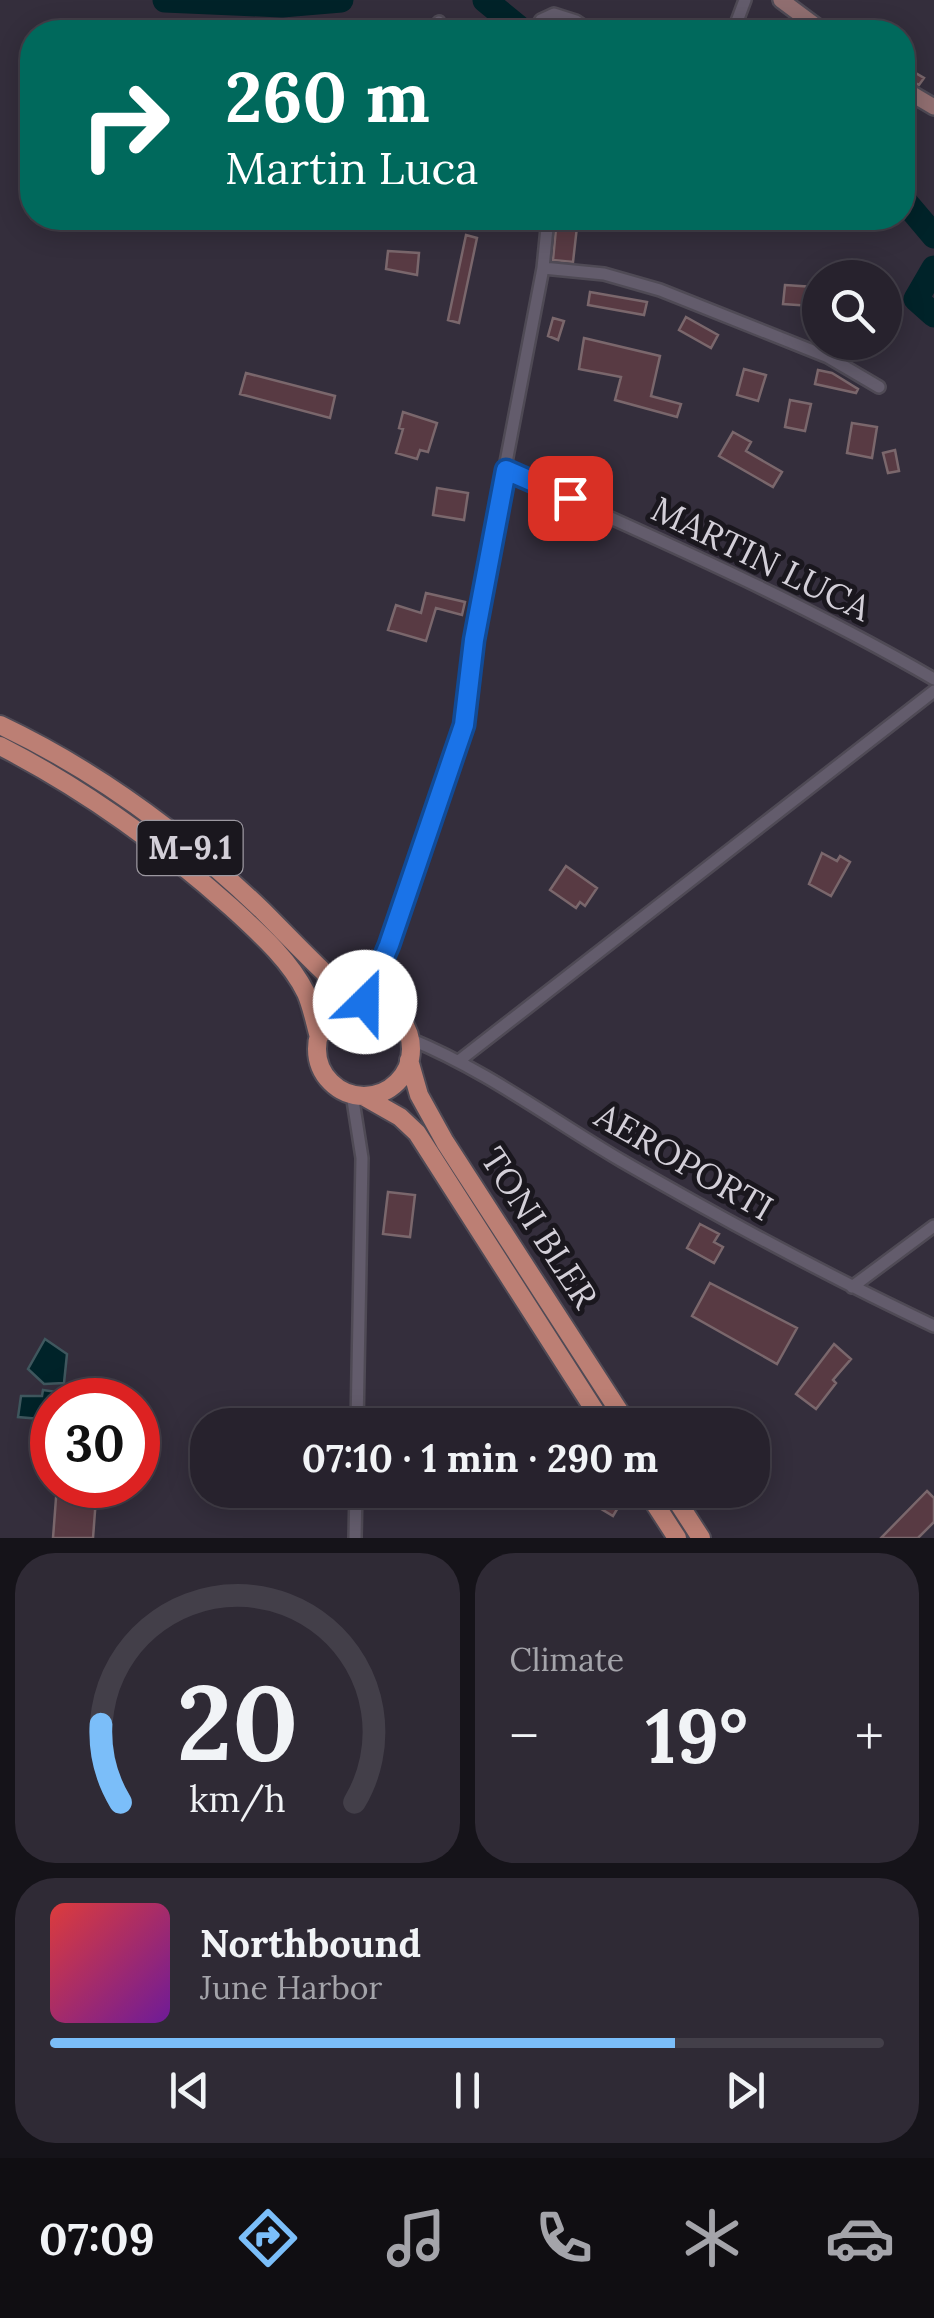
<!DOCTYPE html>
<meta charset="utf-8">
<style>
:root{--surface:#27222d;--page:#2f2a35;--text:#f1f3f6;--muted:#a4a4aa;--line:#433f49;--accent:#7bbef9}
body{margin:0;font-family:Lora,serif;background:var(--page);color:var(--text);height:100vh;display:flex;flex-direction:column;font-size:38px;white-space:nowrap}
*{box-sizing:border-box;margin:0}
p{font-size:32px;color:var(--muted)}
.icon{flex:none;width:55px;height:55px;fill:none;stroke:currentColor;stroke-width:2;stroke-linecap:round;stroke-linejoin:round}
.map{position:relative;height:1538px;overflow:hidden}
.details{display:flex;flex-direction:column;gap:15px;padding:15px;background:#151319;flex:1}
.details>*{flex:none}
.guide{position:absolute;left:20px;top:20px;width:895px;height:210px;border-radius:40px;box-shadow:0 5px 25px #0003,0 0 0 2px var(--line);background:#00695c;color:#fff;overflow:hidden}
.fabs{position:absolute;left:802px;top:260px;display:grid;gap:20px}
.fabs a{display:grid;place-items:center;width:100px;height:100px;border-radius:50%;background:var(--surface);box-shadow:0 5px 25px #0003,0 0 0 2px var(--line);font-size:50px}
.speed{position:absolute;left:30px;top:1378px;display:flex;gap:20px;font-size:50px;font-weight:700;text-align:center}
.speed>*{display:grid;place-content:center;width:130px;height:130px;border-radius:50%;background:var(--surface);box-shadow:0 5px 25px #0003,0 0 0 2px var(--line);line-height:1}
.speed .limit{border:15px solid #d22;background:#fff;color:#111}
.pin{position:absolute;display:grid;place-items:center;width:85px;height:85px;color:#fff;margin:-42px;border-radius:20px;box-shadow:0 5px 15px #0006}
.me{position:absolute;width:110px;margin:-55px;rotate:23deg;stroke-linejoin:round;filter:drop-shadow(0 0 8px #0008)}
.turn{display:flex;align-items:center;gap:35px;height:210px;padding:0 40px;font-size:45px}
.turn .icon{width:130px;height:130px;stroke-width:2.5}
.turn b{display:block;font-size:70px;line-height:85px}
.big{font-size:75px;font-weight:700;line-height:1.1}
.details .tile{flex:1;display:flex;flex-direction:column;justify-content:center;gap:15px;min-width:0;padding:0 35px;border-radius:40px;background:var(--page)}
.details .dial{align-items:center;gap:0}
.dial svg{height:260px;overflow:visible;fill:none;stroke:var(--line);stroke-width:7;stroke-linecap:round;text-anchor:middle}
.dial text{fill:var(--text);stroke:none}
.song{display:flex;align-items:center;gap:30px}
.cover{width:120px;height:120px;border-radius:15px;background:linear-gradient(135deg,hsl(0 70% 55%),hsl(280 70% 35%))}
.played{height:10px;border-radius:5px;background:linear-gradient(90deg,var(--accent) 75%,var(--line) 75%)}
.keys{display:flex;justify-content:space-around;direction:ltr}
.heat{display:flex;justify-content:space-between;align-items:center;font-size:55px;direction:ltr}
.details .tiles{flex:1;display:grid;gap:15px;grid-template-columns:1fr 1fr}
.tile:last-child{grid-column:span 2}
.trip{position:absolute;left:190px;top:1408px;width:580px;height:100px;border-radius:40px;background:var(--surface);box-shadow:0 5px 25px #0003,0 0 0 2px var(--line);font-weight:700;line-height:100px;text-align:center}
.menu{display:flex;height:160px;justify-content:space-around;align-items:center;background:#100e12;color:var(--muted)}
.menu .icon{width:70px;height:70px}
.menu .on{color:var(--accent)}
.menu b{font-size:45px;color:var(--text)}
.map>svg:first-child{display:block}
.water{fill:#002329;stroke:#3f575e;stroke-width:2.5}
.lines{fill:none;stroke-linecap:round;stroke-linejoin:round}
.river{stroke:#002329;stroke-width:25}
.building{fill:#583a43;stroke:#7a676c;stroke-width:2.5}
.street-casing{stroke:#4f4a55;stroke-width:16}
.secondary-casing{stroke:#4f4a55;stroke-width:20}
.primary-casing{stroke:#4f4a55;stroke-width:22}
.street{stroke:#635c6c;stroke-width:11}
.secondary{stroke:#906e70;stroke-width:15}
.primary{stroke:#bc7f74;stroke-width:18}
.route-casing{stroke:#114b97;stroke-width:25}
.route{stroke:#1a73e8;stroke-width:18}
.labels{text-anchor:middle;stroke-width:10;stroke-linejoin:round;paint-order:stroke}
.shield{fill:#1a171e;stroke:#9c98a0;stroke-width:2.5}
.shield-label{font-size:32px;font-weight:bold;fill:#d3cfd8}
.street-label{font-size:35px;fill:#d3cfd8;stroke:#1a171e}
</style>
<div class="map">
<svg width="934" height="1538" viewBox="0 0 934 1538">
<rect width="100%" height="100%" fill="#342e3c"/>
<path class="water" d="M45 1339 67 1354 64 1383 44 1384 28 1369Z
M43 1390 64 1393V1400H52V1420L18 1417 21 1396H42Z"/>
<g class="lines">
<path class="river" d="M165 0 282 5 341 0
M485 0 524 32
M902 198 934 236
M934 268 916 299 934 315"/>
</g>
<path class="building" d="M902 65 924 78 919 85 902 77Z
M557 218H578L573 262 553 260Z
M466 235 477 238 459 323 448 320Z
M388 251 419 253 417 275 386 269Z
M785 285 814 287 812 306 783 304Z
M590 292 647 302 644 315 588 305Z
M686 317 718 335 711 348 679 330Z
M553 318 564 321 558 340 548 336Z
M584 338 660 356 651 396 681 404 677 417 615 400 621 377 579 369Z
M744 369 766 375 758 401 737 395Z
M818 370 832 373 858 389 856 393 815 384Z
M246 373 335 396 330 418 240 394Z
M790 400 811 404 805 431 785 427Z
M403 412 437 423 428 452 420 450 417 459 396 453 403 429 399 428Z
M852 423 877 427 872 458 847 453Z
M733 432 751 442 746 451 782 472 773 487 719 456Z
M895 450 899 471 888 473 883 453Z
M437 488 468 493 464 520 433 515Z
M426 593 465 602 462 615 436 608 426 641 388 630 396 605 421 613Z
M822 853 837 861 840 856 850 862 831 896 809 884Z
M566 866 597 888 585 906 580 902 576 908 550 890Z
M388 1192 415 1195 410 1237 383 1234Z
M700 1224 719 1234 714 1242 723 1247 714 1263 687 1248Z
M710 1283 797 1328 777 1364 692 1316Z
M834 1344 851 1359 833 1380 836 1383 816 1409 796 1394Z
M57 1485H97L93 1538H53Z
M927 1491 934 1498V1522L918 1538H881Z
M605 1497 619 1506 613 1516 598 1507Z"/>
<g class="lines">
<g class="street-casing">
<path id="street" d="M439 22 441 32
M533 32 541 20 554 14 576 21 592 32
M733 32 745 0
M543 268 604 274 660 290 828 357 879 387
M506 471C651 536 796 599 934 679
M365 1002 389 945 464 725 474 640 499 499 543 268 548 218
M410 1039C486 1070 552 1120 622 1161 724 1220 828 1276 934 1326
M460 1060 934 691
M352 1094 362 1158 357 1425
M852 1287 934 1226
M355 1538 356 1490"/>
</g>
<g class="secondary-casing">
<path id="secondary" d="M781 0 824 32
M902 88 934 107"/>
</g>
<g class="primary-casing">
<path id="primary" d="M0 725C97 771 185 836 263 911 294 942 323 974 357 1002
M0 746C84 789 160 844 231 907 258 932 290 960 306 993 312 1007 315 1023 319 1037
M317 1049a47 47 0 1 1 94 0a47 47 0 1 1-94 0Z
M409 1060 419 1095 445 1142 628 1425
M363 1096 400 1117 417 1133 604 1425
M646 1490 677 1538
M670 1490 701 1538"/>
</g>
<use href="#street" class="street"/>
<use href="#secondary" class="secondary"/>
<use href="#primary" class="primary"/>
</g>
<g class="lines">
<g class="route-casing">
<path id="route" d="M365 1002 389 945 464 725 474 640 506 470 570 498"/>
</g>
<use href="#route" class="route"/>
</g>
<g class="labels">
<rect class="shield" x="137.5" y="821" width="105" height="54" rx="8"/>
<g class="shield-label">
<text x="190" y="859">M-9.1</text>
</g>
<g class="street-label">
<text transform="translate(761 559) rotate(26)" y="12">MARTIN LUCA</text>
<text transform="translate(684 1162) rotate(30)" y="12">AEROPORTI</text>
<text transform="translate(539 1228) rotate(57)" y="12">TONI BLER</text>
</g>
</g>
</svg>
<div class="fabs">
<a><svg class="icon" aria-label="search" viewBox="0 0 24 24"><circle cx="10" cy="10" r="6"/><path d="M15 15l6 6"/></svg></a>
</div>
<div class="speed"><div class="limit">30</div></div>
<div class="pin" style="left:570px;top:498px;background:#d93025"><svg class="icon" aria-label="arrive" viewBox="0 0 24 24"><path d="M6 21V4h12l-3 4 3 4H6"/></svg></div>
<svg class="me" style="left:365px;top:1002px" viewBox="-20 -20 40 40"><circle r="19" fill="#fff"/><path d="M0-13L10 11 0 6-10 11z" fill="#1a73e8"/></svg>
<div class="trip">07:10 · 1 min · 290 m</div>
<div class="guide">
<div class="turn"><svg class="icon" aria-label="right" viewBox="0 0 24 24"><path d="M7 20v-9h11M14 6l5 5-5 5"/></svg><div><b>260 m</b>Martin Luca</div></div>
</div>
</div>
<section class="details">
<div class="tiles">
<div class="tile dial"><svg viewBox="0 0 100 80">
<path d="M14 69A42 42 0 1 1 86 69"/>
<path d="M14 69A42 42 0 0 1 8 45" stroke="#7bbef9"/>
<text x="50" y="56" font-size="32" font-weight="700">20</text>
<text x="50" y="72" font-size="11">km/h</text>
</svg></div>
<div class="tile"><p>Climate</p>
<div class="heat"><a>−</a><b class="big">19°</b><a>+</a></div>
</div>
<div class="tile">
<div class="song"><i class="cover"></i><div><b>Northbound</b><p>June Harbor</p></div></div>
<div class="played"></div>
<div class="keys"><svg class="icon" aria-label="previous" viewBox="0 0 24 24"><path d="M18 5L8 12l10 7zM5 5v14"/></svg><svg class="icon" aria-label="pause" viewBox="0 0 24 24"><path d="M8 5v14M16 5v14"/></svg><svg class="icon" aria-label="next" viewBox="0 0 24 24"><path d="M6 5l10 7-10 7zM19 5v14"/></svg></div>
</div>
</div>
</section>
<nav class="menu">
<b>07:09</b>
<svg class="icon on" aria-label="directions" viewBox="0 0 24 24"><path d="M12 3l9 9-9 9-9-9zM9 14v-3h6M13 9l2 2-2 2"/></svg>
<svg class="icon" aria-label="music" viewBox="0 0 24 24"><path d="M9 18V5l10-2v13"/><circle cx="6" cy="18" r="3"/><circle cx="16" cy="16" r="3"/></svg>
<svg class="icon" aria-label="phone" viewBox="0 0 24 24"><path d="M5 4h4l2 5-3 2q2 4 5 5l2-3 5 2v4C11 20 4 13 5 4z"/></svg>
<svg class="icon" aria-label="climate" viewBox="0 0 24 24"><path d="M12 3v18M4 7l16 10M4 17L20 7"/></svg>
<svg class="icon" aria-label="car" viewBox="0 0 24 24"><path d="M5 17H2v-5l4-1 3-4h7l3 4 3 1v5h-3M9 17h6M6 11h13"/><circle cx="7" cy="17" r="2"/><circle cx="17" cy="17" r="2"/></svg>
</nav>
